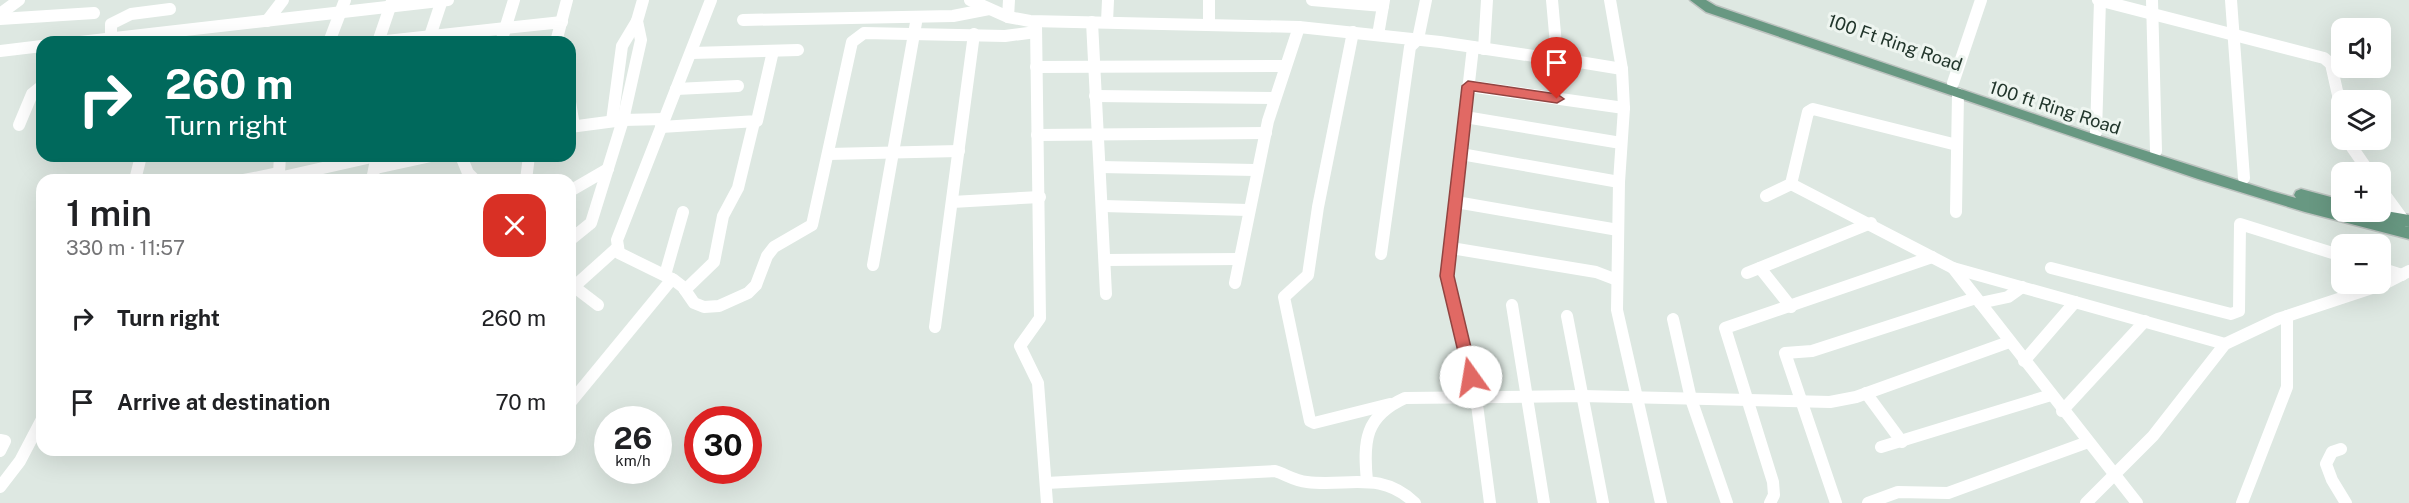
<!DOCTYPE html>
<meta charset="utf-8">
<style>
body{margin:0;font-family:"Public Sans",sans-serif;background:#f6f6f6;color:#202124;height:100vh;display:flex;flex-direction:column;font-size:22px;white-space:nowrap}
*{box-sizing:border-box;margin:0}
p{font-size:20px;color:#757577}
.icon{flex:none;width:33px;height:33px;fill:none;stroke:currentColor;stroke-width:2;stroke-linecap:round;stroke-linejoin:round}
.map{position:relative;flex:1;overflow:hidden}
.details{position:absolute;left:36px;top:174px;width:540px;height:282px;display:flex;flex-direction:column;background:#fff;border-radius:18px;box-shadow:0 6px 24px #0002}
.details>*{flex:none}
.hud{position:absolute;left:36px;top:36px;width:540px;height:126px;border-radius:18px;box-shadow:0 6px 24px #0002;background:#00695c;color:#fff;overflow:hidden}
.controls{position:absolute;left:2331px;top:18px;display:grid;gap:12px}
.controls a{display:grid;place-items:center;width:60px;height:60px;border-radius:12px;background:#fff;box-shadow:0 6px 24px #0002;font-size:30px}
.speed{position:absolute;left:594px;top:406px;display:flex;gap:12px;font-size:30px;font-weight:700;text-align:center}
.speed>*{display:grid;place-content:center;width:78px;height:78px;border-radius:50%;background:#fff;box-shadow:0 6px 24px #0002;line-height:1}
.speed small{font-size:15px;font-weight:400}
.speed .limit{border:9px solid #d22;background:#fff;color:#111}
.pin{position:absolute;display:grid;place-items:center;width:51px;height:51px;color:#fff;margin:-62px -26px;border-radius:50% 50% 50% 0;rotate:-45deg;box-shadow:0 0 6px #0007}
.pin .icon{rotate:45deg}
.me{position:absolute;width:66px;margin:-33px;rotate:347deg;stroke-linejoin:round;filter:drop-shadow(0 0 4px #0008)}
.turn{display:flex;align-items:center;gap:21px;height:126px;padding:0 30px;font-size:27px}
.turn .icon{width:78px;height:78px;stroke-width:2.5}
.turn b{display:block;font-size:42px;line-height:51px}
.round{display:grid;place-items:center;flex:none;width:63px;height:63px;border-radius:18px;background:#f6f6f6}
.summary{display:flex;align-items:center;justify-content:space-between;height:102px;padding:0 30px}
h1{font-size:36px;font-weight:600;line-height:45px}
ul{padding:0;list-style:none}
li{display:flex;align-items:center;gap:18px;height:84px;padding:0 30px}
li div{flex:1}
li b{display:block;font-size:22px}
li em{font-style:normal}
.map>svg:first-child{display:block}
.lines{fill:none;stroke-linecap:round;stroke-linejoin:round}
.major-casing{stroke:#bdc3c0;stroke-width:3}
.minor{stroke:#fff;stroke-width:12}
.major{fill:#689882;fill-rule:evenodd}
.route{fill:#e16964;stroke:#924441;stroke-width:1.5}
.labels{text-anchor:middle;stroke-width:6;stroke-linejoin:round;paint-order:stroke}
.street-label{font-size:18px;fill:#22362c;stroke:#eef5f0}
</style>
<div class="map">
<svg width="2409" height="503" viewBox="0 0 2409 503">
<rect width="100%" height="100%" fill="#dee8e2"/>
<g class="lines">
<g class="major-casing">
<polygon id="major" points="1690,0 1706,0 1716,6 2087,132 2271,191 2296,198 2294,195 2296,191 2301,189 2342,200 2342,212 2357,215 2356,212 2380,210 2409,215 2409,227 2392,223 2409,227 2409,239 2305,212 2198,179 1706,12"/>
</g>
<g class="minor">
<polyline points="643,0 637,21 641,40 623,120 664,119"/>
<polyline points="711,0 617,240 619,253 674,280 683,287 694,303 704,307 719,306 748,293 756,285 767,256 774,247 812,225 852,42 864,33 1005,36 1036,32"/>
<polyline points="970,0 1008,17 1030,21 1299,27 1440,42 1554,59 1557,56 1552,0"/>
<polyline points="1209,0 1209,24"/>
<polyline points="1312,0 1383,6 1384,0"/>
<polyline points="1610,0 1622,69 1624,108 1619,182 1617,310 1661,503"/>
<polyline points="2098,0 2324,58 2331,64 2342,113"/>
<polyline points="2152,0 2156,151"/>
<polyline points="2231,0 2244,178"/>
<polyline points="0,14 19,0"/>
<polyline points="1008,17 1009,0"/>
<polyline points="0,19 94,13"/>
<polyline points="743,20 953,16 989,9"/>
<polyline points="267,21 283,0"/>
<polyline points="1092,22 1106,294"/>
<polyline points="1107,22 1108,0"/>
<polyline points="1036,25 1040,318 1020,346 1038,383 1047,503"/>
<polyline points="1353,32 1318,207 1308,275 1284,297 1310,421 1314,423 1390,404"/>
<polyline points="1378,35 1383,6"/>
<polyline points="430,36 442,0"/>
<polyline points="111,39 111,24 131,14 170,9"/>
<polyline points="80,42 448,0"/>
<polyline points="329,42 345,0"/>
<polyline points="377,42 562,22"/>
<polyline points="378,42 392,1"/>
<polyline points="501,42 514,0"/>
<polyline points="556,42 567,0"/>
<polyline points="1473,47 1447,276 1476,397 1490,503"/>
<polyline points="1484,49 1487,0"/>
<polyline points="0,51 42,46"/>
<polyline points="691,53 798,50"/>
<polyline points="1555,58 1622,69"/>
<polyline points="1036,67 1283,66"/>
<polyline points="1953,83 1981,0"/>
<polyline points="1468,86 1624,108"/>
<polyline points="676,89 738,86"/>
<polyline points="1095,96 1275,98"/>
<polyline points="570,102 574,126"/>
<polyline points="1465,117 1621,143"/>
<polyline points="612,121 622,46 637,21"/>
<polyline points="19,125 32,94 42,86"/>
<polyline points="570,127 623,120 591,223 570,240"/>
<polyline points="661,127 757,121 773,51"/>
<polyline points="2096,132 2100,0"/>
<polyline points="1037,135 1266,133"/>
<polyline points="2347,140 2369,172"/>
<polyline points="828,154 959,151"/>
<polyline points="1461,154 1619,182"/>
<polyline points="280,156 279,173 283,177 376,156"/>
<polyline points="461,156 468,173 475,180"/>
<polyline points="1100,167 1255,170"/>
<polyline points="376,168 431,156"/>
<polyline points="135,180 141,156"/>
<polyline points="244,180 279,173"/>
<polyline points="372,180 376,160"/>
<polyline points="526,180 529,156"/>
<polyline points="1791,184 1953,268 2225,344"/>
<polyline points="2380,188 2404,221"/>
<polyline points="570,191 608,169"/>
<polyline points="1766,196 1791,184 1808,112 1813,109 1957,145"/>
<polyline points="952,202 1040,197"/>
<polyline points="1456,202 1618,230"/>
<polyline points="1103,206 1248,210"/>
<polyline points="1956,212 1958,94"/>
<polyline points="1451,248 1596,272 1617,280"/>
<polyline points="1381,254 1410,47 1418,39 1426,0"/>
<polyline points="1105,260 1239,259"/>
<polyline points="873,265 917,17"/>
<polyline points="1760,268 1791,307"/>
<polyline points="1953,268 2137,503"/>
<polyline points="2051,268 2231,314 2239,311 2240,224 2342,256"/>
<polyline points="2380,268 2402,275"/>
<polyline points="1747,273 1871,223"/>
<polyline points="665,275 683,212"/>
<polyline points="1235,283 1268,121 1299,27"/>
<polyline points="685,290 714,262 723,216 738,188 754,122"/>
<polyline points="1980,303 2008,297 2022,287"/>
<polyline points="598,305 577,289 578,283 617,248"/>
<polyline points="1512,305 1544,503"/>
<polyline points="1567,316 1603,503"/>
<polyline points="1673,319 1691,399 1727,503"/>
<polyline points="935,327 974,34"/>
<polyline points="2024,361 2075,302"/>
<polyline points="1866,393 1902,442"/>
<polyline points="570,403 672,279"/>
<polyline points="2062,411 2145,321"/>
<polyline points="0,440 5,441 0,451"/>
<polyline points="1881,447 2051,395"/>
<polyline points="2341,449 2332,452 2326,464 2332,480 2346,503"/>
<path d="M1367 481C1363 441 1365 416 1405 398L1582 396 1830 402 1856 397 2009 342"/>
<path d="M1046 483 1275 471C1285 474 1295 481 1307 482 1348 487 1380 470 1415 503"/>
<polyline points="0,487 20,461 42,419"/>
<polyline points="1770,503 1774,495 1773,482 1725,328 1932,257"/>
<polyline points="1836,503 1785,353 1812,351 1976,298"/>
<polyline points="1868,503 1898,492 1948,493 2088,442"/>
<polyline points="2086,503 2153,436 2225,344 2278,319 2384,284 2409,271"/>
<polyline points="2242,503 2287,387 2287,316"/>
</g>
<use href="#major" class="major"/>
</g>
<polygon class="route" points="1468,81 1557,94 1564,99 1557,103 1474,91 1454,276 1478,377 1471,383 1464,377 1440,276 1462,86"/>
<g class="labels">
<g class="street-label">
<text transform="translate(1895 43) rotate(19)" y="6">100 Ft Ring Road</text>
<text transform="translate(2055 108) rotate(18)" y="6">100 ft Ring Road</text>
</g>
</g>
</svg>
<div class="controls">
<a><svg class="icon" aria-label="sound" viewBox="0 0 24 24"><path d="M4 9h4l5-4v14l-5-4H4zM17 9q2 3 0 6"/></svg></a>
<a><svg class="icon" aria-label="layers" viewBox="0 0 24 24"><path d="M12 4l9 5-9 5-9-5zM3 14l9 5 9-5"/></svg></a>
<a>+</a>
<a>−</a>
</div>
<div class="speed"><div>26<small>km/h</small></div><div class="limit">30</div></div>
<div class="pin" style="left:1557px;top:99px;background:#d93025"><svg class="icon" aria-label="arrive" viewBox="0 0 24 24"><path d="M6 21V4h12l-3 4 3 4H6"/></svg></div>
<svg class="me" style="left:1471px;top:377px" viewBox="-20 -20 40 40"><circle r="19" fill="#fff"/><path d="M0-13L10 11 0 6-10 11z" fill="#e16964"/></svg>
<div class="hud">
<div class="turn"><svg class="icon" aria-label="right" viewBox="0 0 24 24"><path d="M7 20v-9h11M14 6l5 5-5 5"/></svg><div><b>260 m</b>Turn right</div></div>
</div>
<section class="details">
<div class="summary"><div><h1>1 min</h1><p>330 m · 11:57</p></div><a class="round" style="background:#d93025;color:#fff"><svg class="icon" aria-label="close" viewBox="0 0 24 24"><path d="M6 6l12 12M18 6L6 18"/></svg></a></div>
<ul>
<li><svg class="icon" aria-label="right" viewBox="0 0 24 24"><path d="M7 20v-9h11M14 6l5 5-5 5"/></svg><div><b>Turn right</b></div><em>260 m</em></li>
<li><svg class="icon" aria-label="arrive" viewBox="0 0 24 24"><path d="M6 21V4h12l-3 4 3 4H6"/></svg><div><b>Arrive at destination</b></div><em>70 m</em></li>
</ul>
</section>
</div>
